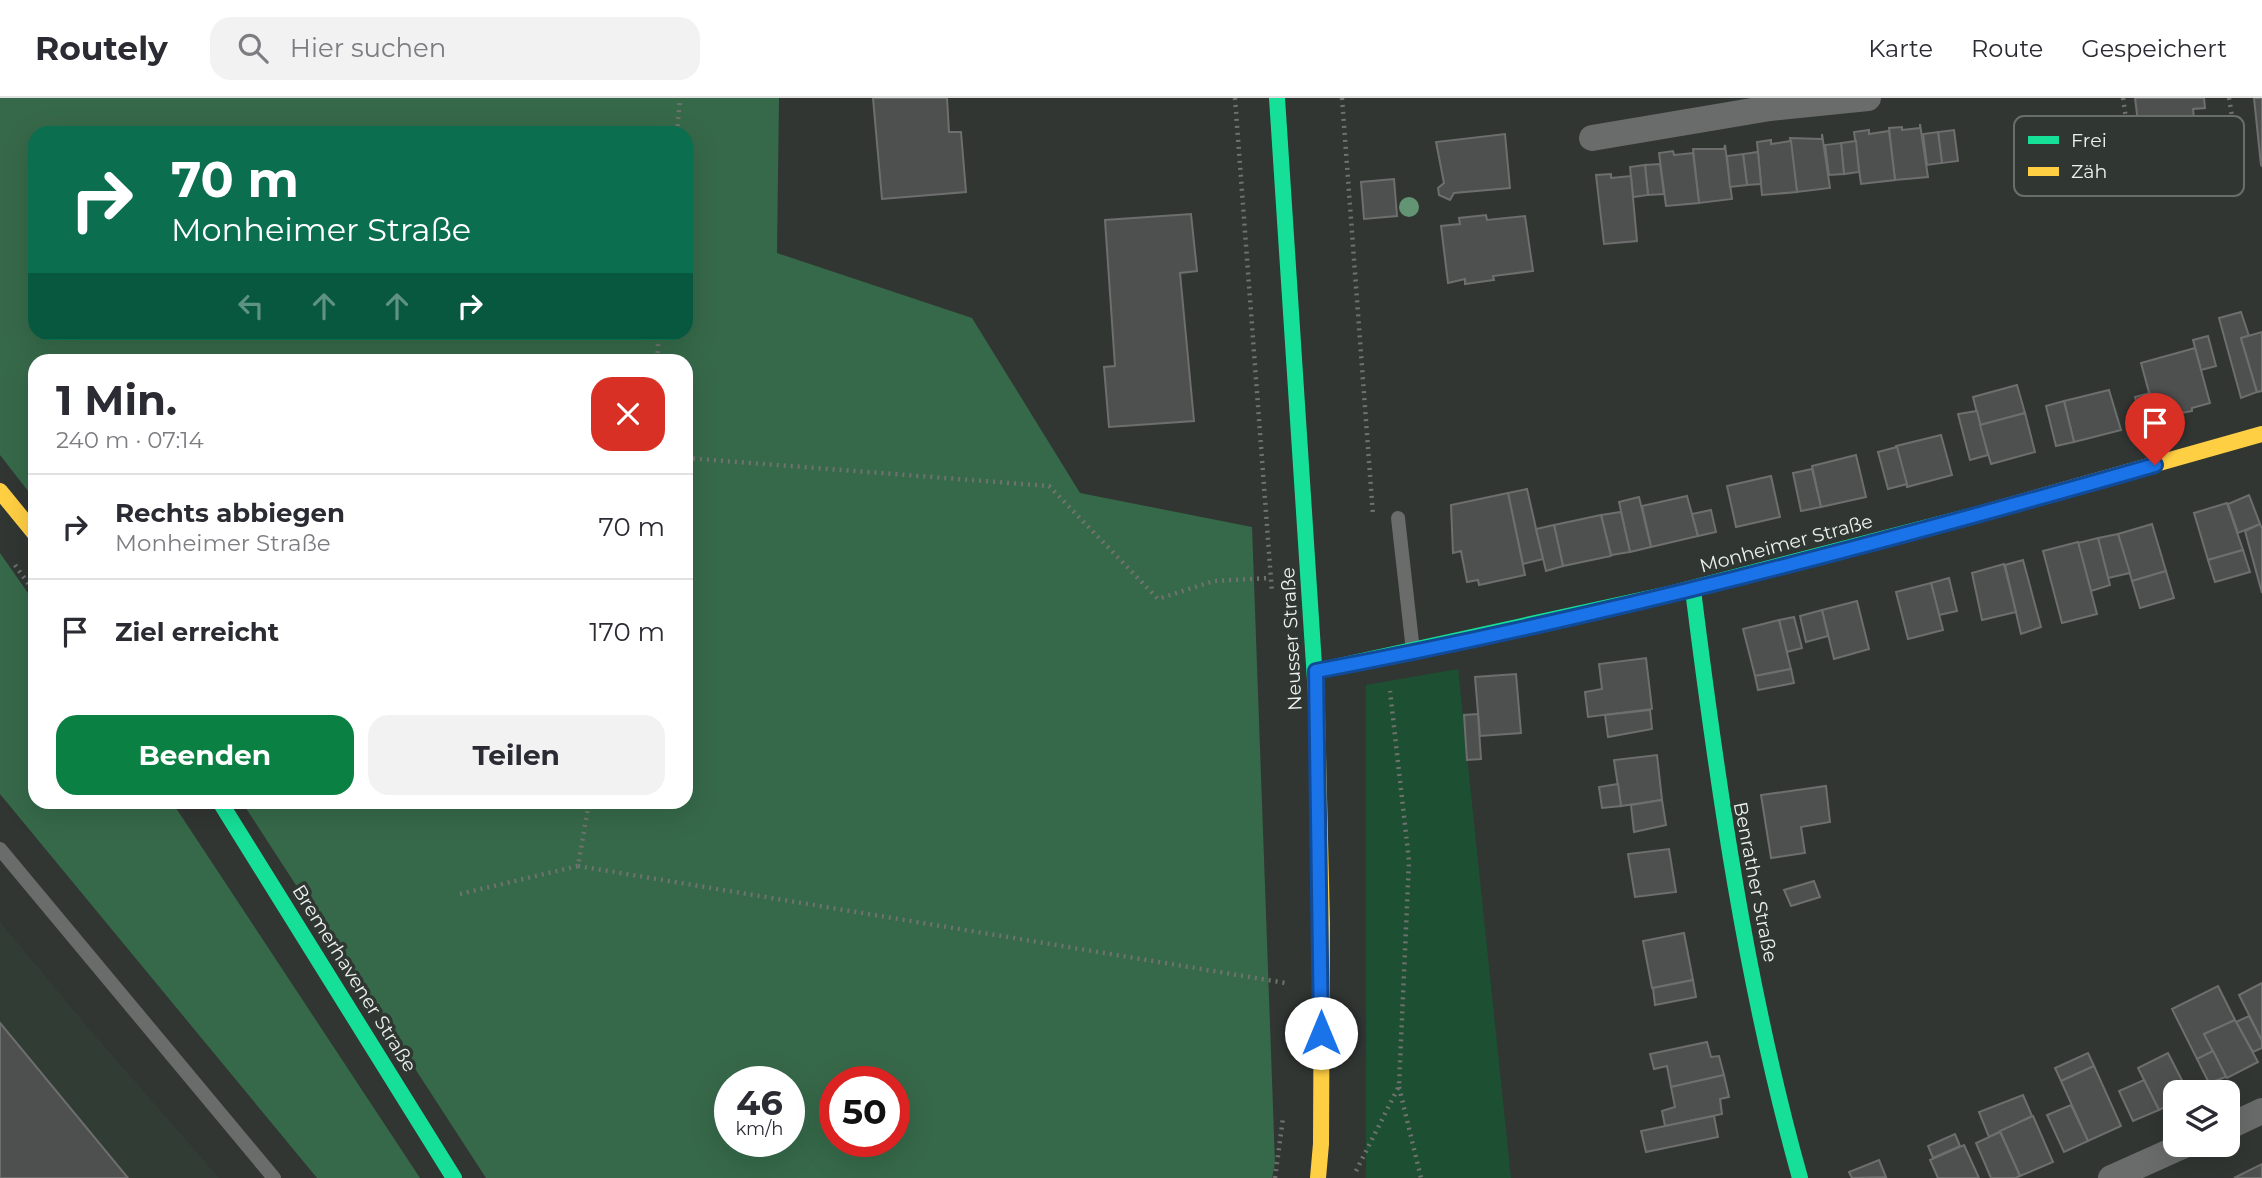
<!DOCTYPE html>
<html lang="de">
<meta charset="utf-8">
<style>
body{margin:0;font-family:Montserrat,sans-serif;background:#f2f2f3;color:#2b2b33;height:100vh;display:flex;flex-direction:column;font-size:26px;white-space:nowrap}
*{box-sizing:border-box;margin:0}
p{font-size:23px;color:#7c7c81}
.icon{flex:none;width:38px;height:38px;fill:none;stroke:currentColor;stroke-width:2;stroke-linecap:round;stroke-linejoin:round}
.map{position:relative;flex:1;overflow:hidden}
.details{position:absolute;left:28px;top:256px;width:665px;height:455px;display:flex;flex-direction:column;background:#fff;border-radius:21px;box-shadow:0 7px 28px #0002}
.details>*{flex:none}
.banner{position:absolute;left:28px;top:28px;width:665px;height:214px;border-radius:21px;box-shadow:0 7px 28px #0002;background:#0b6e4f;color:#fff;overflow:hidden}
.controls{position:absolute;left:2163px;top:982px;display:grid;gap:14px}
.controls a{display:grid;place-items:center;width:77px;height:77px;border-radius:14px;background:#fff;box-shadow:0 7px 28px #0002;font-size:35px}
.speed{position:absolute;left:714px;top:968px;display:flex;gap:14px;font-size:35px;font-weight:700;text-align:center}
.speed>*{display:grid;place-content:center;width:91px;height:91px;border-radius:50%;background:#fff;box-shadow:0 7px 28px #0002;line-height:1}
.speed small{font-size:18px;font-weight:400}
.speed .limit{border:10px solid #d22;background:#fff;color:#111}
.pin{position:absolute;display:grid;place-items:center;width:60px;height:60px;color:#fff;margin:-72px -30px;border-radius:50% 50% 50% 0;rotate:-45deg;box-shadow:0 0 7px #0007}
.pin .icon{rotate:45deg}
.me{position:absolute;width:77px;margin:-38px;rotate:0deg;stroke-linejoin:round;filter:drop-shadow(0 0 5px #0008)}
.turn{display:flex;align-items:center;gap:24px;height:147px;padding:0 28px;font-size:32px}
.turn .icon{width:91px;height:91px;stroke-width:2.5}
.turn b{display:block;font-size:49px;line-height:60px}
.lanes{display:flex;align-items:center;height:66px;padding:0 28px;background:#0003;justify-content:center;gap:35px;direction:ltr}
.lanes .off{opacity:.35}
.round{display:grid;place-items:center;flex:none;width:74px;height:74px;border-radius:21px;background:#f2f2f3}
.head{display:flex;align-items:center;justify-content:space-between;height:119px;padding:0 28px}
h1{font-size:42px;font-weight:700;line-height:52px}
.primary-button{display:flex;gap:14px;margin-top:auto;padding:14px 28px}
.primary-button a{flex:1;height:80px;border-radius:21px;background:#0b8043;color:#fff;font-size:28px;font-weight:700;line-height:80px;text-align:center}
.primary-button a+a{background:#f2f2f3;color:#2b2b33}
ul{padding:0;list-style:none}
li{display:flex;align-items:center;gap:21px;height:105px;padding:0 28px;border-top:2px solid #e1e1e2}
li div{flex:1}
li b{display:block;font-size:26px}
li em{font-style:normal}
header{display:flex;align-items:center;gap:42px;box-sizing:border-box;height:98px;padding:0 35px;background:#fff;border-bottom:2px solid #e1e1e2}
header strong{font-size:33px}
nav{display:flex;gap:38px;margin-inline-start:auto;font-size:24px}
.search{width:490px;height:63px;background:#f2f2f3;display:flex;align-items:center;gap:18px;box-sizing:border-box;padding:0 24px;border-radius:21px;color:#7c7c81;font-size:26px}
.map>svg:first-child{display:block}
.built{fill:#313d34}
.green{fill:#1d4f32}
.forest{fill:#366949;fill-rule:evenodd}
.building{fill:#4e504f;stroke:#6d6e6e;stroke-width:2}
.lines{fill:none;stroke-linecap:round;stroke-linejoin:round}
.path{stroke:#6f726f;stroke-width:4.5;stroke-dasharray:2 5;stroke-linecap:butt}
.lane{stroke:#696c6a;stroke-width:14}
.street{stroke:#696c6a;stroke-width:26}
.fast{stroke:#16e098;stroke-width:16}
.slow{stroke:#ffcf43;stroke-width:16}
.tree{fill:#639474}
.route-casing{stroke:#114b97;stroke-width:18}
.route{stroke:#1a73e8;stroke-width:12}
.labels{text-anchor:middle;stroke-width:7;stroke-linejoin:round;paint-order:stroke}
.street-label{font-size:19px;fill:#ecf1ee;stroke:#303732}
.key{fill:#303732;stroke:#686f6a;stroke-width:2}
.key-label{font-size:19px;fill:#ecf1ee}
</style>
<header>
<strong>Routely</strong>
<div class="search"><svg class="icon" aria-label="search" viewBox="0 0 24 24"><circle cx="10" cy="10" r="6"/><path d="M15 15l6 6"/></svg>Hier suchen</div>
<nav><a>Karte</a><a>Route</a><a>Gespeichert</a></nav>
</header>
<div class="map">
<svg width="2262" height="1080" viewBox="0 0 2262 1080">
<rect width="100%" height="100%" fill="#313633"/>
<polygon class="built" points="0,824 89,931 219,1080 0,1080"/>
<polygon class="green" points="1458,571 1511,1080 1366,1080 1366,587"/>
<g class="forest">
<path d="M0 0H779L777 155 972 220 1080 395 1252 429 1275 1065 1272 1080H486L242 704H686V262H35V402L0 357ZM35 35H686V234H35ZM730 984H789V1043H730ZM835 984H894V1043H835Z"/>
<polygon points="0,455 35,505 35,704 172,704 420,1080 317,1080 0,696"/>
</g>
<g class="building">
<polygon points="873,0 947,0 949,34 961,34 966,94 882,101"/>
<polygon points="2135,0 2204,0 2205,10 2193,11 2200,75 2145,81"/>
<polygon points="2254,0 2262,0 2262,68 2261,67"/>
<polygon points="1920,26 1928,79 1895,82 1889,30 1902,29 1902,32 1920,30"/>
<polygon points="1869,32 1869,36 1889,33 1895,82 1861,86 1854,34"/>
<polygon points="1954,32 1958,63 1942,65 1938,34"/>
<polygon points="1938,34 1942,65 1927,67 1923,36"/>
<polygon points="1505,36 1510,90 1454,95 1450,102 1439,97 1438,90 1444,85 1436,44"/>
<polygon points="1822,36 1830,90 1797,94 1790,40 1822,41"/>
<polygon points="1771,42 1771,46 1791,43 1797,94 1762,97 1757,44"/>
<polygon points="1856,43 1859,74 1844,76 1841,45"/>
<polygon points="1841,45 1844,76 1829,77 1825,47"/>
<polygon points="1725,47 1732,101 1699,105 1693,51 1724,51"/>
<polygon points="1673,53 1674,57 1693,55 1699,105 1666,108 1659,55"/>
<polygon points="1758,54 1761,86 1747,87 1743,56"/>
<polygon points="1743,56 1747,87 1730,89 1727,58"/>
<polygon points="1660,66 1664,96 1648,97 1645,67"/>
<polygon points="1645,67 1648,97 1633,99 1630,69"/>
<polygon points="1611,76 1611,80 1631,78 1637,143 1604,146 1596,77"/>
<polygon points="1394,81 1397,118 1364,121 1361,84"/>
<polygon points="1191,116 1197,173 1180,175 1194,323 1109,329 1104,269 1115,268 1105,122"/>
<polygon points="1486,117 1487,122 1525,118 1533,173 1493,178 1494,182 1465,186 1465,181 1448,185 1441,128 1460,126 1459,120"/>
<polygon points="2241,214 2249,238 2241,240 2257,294 2241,300 2219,220"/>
<polygon points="2262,234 2262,293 2257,294 2241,240"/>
<polygon points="2208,238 2216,268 2201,272 2193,242"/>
<polygon points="2195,250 2210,305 2192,310 2192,313 2156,320 2141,265"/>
<polygon points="2017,287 2025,315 1980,327 1973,299"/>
<polygon points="2109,292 2121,332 2074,344 2064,303"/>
<polygon points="2150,295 2157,322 2142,326 2135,299"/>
<polygon points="2064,303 2074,344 2056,348 2046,308"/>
<polygon points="1977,313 1988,357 1970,362 1958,316"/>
<polygon points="2025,315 2035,354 1991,366 1980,327"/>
<polygon points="1941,337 1952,377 1907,389 1896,348"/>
<polygon points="1897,349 1907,386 1888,391 1878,354"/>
<polygon points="1856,357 1866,399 1821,409 1812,368"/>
<polygon points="1812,371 1821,409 1801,413 1793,375"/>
<polygon points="1771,378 1780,419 1736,429 1727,388"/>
<polygon points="1527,391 1543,461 1523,466 1508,395"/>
<polygon points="1508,395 1525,477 1479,487 1478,482 1467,484 1461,453 1453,455 1451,407"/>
<polygon points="2249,397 2260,426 2238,435 2228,406"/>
<polygon points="1687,398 1698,438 1651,449 1642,408"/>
<polygon points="1639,399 1651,449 1630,454 1619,404"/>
<polygon points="2227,405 2243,452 2208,462 2194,415"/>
<polygon points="1711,412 1716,434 1698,438 1692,416"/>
<polygon points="1621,414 1630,454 1611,457 1601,417"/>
<polygon points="1601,417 1611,458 1563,468 1554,427"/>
<polygon points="2152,426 2166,473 2132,483 2118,436"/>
<polygon points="2260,426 2262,431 2262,495 2245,433"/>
<polygon points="1554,427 1563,468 1546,473 1536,431"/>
<polygon points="2118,436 2130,475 2108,480 2098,440"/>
<polygon points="2098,440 2110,487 2091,493 2078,445"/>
<polygon points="2078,444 2097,516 2062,525 2043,453"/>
<polygon points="2243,452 2250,474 2215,484 2208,462"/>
<polygon points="2023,462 2041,529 2021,536 2005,467"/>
<polygon points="2004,466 2016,514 1982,522 1972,475"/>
<polygon points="2166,473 2174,500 2140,510 2132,483"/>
<polygon points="1949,480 1957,513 1939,517 1931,485"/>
<polygon points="1931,485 1943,532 1908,541 1896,494"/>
<polygon points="1857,503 1869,551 1834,561 1822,512"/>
<polygon points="1822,512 1828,538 1806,544 1800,518"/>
<polygon points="1794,519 1802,550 1787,554 1779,522"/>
<polygon points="1779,522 1791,571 1755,578 1743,531"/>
<polygon points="1646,560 1652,611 1588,619 1585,594 1602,591 1599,566"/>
<polygon points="1791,571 1794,585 1758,592 1755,578"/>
<polygon points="1516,576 1521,635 1480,638 1475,579"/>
<polygon points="1650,612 1652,631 1608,639 1605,617"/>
<polygon points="1478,616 1481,661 1467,662 1464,617"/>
<polygon points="1657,657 1662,702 1621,708 1614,662"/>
<polygon points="1618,686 1621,708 1602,710 1599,689"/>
<polygon points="1826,688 1830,724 1801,729 1805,755 1771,760 1761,697"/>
<polygon points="1662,702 1666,727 1634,734 1631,707"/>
<polygon points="1669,751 1676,794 1635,799 1628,756"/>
<polygon points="1814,783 1820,799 1791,808 1784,792"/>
<polygon points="1684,835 1693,882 1652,890 1643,843"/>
<polygon points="1693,882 1696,899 1655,907 1653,890"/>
<polygon points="2262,885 2262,943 2239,897"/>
<polygon points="2218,888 2235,922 2204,936 2213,953 2197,961 2172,911"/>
<polygon points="2249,918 2262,943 2262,950 2253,954 2236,924"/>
<polygon points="2235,922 2258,964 2227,980 2204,936"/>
<polygon points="0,925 128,1080 0,1080"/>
<polygon points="1707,944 1711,959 1719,958 1724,977 1671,989 1667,968 1654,971 1650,956"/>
<polygon points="2213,953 2226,979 2209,985 2197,961"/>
<polygon points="2088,955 2094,968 2061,983 2055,970"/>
<polygon points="2168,955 2188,994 2175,994 2175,1004 2159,1012 2138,970"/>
<polygon points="2094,968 2121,1028 2088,1043 2061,983"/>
<polygon points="1724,977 1729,999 1720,1001 1722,1016 1665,1028 1662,1013 1675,1009 1671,989"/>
<polygon points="2144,982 2159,1012 2133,1023 2119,993"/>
<polygon points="2023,997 2032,1018 1989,1039 1979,1014"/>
<polygon points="2071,1007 2088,1043 2064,1054 2047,1017"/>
<polygon points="1714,1018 1718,1039 1646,1054 1641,1033"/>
<polygon points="2033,1018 2053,1064 2020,1078 2000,1033"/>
<polygon points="2000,1034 2020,1078 2015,1080 1991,1080 1976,1045"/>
<polygon points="1955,1036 1960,1048 1933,1060 1928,1048"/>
<polygon points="1964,1047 1979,1080 1938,1080 1930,1062"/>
<polygon points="1879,1062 1886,1079 1852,1080 1849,1074"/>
<polygon points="2262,1066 2262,1080 2234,1080"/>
</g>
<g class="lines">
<g class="path">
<polyline points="1235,0 1272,495"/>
<polyline points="1342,0 1373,417"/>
<polyline points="2123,0 2129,41"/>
<polyline points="2229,0 2234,30"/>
<polyline points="677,35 680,0"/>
<polyline points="657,262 659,234"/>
<polyline points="686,360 1049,388 1158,501 1214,483 1270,480"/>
<polyline points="15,467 35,495"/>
<polyline points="578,768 1286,885"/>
<polyline points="460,796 578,768 589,704"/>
<polyline points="1399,989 1421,1080"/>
<polyline points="1356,1073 1399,988 1409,763 1390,593"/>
<polyline points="1275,1080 1283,1020"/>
</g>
<g class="lane">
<polyline points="1398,420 1413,553"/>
<polyline points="0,751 274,1080"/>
</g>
<g class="street">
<polyline points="1592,40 1770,10 1868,0"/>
<polyline points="2228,1029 2262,1013"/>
<polyline points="2111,1080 2187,1046"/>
</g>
<g class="fast">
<polyline points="1277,0 1317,613"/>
<path d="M1693 492C1718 691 1746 887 1800 1080"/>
<polyline points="1316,573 1673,495 1982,415"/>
<polyline points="220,704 454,1080"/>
</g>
<g class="slow">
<polyline points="0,393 35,436"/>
<polyline points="1982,415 2262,336"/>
<polyline points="1317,613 1322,825 1321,1046 1318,1080"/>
</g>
</g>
<circle class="tree" cx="1409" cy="109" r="10"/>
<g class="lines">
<g class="route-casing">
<path id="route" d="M1321 935 1316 573C1599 520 1878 446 2155 367"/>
</g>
<use href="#route" class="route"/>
</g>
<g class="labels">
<g class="street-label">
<text transform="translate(1786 445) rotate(-15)" y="7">Monheimer Straße</text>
<text transform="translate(1291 541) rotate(-93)" y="7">Neusser Straße</text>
<text transform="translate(1756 784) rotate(79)" y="7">Benrather Straße</text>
<text transform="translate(355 880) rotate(58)" y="7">Bremerhavener Straße</text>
</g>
</g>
<rect x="2014" y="18" width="230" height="80" rx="10" class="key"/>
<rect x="2028" y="38" width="31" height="8" fill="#16e098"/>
<rect x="2028" y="69" width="31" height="9" fill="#ffcf43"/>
<g class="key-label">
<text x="2071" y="49">Frei</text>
<text x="2071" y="80">Zäh</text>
</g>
</svg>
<div class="controls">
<a><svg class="icon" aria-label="layers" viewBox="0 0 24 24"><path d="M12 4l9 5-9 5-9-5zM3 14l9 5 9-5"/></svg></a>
</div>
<div class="speed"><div>46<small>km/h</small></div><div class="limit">50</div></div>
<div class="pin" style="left:2155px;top:367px;background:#d93025"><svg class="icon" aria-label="arrive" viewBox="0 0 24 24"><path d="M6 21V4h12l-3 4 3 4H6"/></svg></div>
<svg class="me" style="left:1321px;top:935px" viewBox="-20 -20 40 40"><circle r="19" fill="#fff"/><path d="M0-13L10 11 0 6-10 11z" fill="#1a73e8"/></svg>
<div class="banner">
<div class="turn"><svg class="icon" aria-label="right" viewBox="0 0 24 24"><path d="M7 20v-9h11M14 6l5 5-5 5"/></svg><div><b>70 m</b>Monheimer Straße</div></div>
<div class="lanes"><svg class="icon off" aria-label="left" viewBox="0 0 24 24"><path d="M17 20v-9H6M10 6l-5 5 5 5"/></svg><svg class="icon off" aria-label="ahead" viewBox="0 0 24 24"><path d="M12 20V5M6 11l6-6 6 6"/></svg><svg class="icon off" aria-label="ahead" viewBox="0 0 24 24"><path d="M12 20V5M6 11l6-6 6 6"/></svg><svg class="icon" aria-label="right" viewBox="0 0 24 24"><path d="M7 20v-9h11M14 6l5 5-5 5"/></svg></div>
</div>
<section class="details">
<div class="head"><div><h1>1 Min.</h1><p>240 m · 07:14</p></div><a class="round" style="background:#d93025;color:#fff"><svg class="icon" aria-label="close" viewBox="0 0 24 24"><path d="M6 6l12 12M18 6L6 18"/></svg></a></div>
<ul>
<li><svg class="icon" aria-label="right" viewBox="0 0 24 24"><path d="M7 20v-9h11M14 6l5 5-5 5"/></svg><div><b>Rechts abbiegen</b><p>Monheimer Straße</p></div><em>70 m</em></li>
<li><svg class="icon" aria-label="arrive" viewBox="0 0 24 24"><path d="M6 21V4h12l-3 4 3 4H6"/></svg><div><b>Ziel erreicht</b></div><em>170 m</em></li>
</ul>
<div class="primary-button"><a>Beenden</a><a>Teilen</a></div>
</section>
</div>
